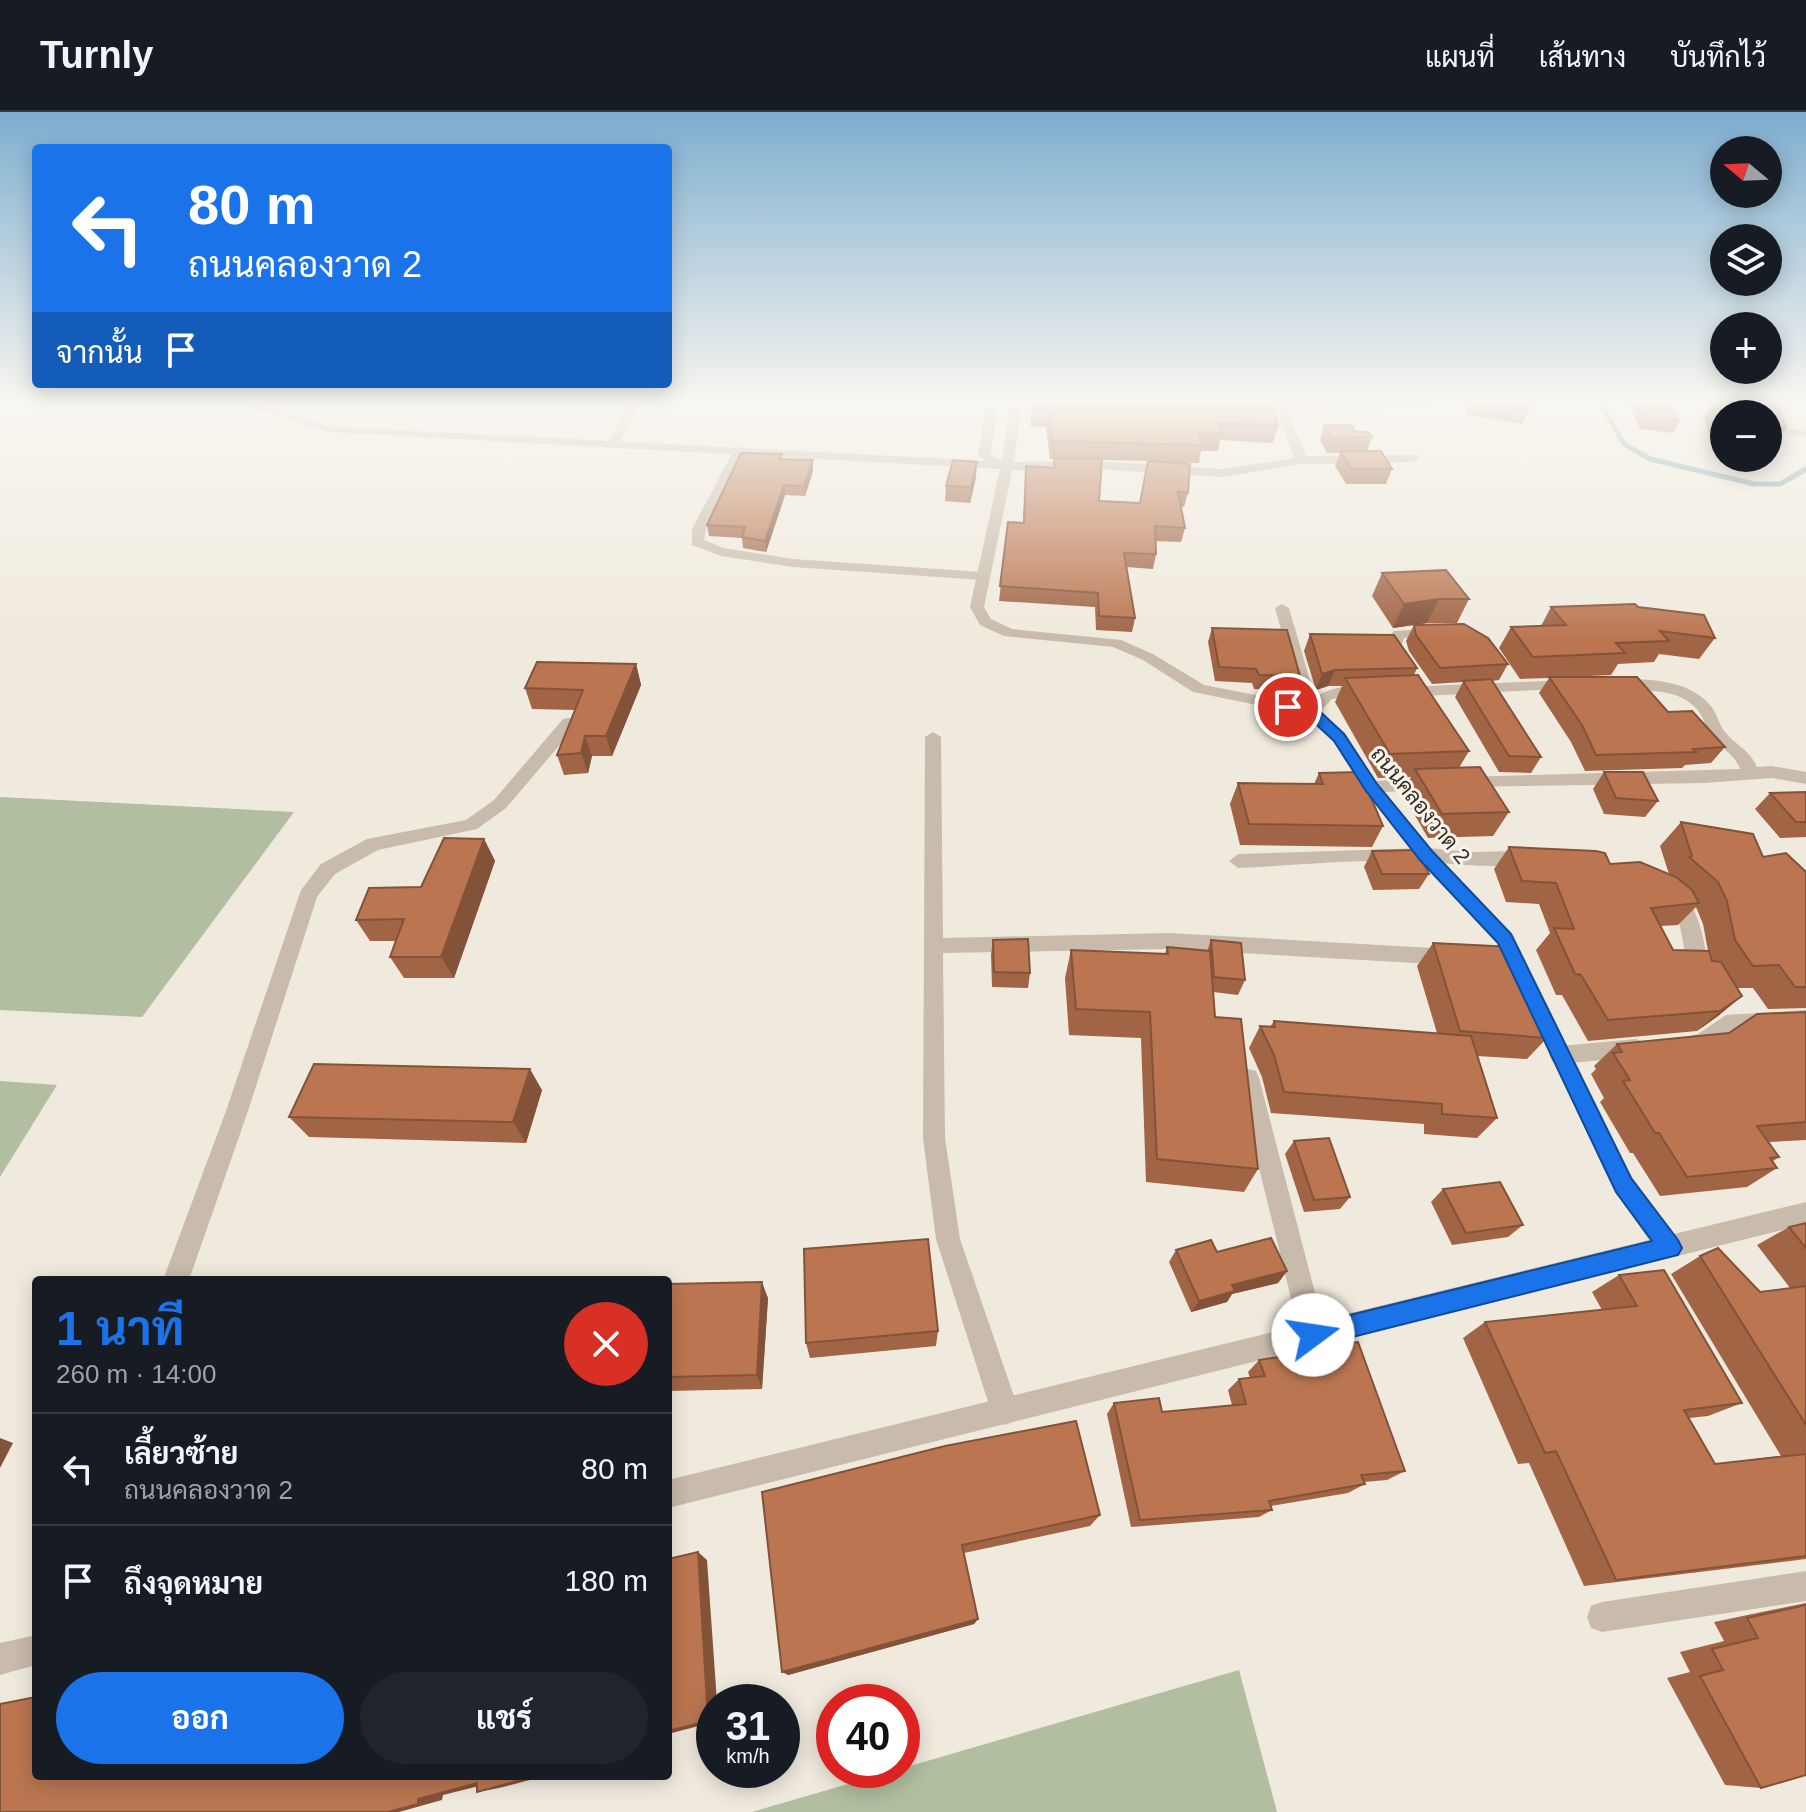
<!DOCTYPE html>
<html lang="th">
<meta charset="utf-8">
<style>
body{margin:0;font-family:Helvetica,Sarabun,sans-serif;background:#20242c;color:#f1f3f6;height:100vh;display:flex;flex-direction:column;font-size:30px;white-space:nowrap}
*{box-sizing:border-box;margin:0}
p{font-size:26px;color:#9ea1a6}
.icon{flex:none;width:44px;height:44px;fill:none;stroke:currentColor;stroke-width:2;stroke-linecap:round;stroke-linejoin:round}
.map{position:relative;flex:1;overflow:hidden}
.sheet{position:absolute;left:32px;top:1164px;width:640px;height:504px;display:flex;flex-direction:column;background:#171b24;border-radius:8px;box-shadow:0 4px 20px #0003}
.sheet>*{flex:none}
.guide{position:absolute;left:32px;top:32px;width:640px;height:244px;border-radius:8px;box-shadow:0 4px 20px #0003;background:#1a73e8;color:#fff;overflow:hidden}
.needle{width:52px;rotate:289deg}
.tools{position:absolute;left:1710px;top:24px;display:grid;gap:16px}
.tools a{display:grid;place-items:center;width:72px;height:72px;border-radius:50%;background:#171b24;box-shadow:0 4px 20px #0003;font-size:40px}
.speed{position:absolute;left:696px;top:1572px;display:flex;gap:16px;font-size:40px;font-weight:700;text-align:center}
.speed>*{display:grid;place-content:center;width:104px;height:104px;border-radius:50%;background:#171b24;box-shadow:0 4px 20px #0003;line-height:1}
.speed small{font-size:20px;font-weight:400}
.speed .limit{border:12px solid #d22;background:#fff;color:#111}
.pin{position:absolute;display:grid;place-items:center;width:68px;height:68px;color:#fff;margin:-34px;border:4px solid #fff;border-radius:50%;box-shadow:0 2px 8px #0007}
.me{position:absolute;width:88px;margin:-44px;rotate:76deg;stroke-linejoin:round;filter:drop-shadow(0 0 6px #0008)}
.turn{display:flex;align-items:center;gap:28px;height:168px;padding:0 24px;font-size:36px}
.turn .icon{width:104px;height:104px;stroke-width:2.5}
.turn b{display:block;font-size:56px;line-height:68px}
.then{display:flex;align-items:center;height:76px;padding:0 24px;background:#0003;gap:16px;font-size:30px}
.round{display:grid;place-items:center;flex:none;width:84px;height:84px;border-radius:42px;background:#20242c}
.overview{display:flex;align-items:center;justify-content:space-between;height:136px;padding:0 24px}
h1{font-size:48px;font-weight:700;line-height:60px;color:#1a73e8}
.action{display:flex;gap:16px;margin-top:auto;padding:16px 24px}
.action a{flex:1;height:92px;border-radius:48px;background:#1a73e8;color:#fff;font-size:32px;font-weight:700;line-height:92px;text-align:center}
.action a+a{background:#20242c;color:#f1f3f6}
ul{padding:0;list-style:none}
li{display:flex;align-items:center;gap:24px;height:112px;padding:0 24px;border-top:2px solid #363941}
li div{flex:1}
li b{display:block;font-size:30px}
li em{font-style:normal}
header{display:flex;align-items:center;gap:48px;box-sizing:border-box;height:112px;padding:0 40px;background:#171b24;border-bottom:2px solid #363941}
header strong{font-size:38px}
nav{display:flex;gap:44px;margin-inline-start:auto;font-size:28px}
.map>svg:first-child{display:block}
.green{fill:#b1be9f}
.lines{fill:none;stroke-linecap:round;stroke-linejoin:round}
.stream{stroke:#80a5ab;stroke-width:5}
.minor{fill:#c8bbab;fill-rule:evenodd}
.tertiary{fill:#c8bbab;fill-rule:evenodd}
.wall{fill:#a16546;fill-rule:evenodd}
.shaded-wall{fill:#835339}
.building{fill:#bb7651;stroke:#835339;stroke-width:2}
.route{fill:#1a73e8;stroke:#114b97;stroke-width:2}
.labels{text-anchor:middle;stroke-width:6;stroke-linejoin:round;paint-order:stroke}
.far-street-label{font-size:22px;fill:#362f2a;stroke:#f8f3ea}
</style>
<header>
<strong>Turnly</strong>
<nav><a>แผนที่</a><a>เส้นทาง</a><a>บันทึกไว้</a></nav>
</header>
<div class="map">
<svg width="1806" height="1700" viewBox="0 0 1806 1700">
<rect width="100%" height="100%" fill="#f0eade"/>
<g class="green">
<polygon points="0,685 294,700 142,905 0,898"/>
<polygon points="0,969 57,973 0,1065"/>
<polygon points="1239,1558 1277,1700 752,1700"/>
</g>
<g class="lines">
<polyline class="stream" points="1599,289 1624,332 1650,347 1754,372 1780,372 1806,357"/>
<g class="minor">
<polygon points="623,289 635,289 636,301 617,333 609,333 607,331 624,301"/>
<polygon points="1454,289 1434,296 1287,299 1306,344 1417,343 1419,346 1413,350 1302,352 1223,365 1096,357 1007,358 1001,354 1007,350 1096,349 1223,357 1295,346 1276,300 1248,300 1244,299 1244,295"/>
<polygon points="1780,316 1806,319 1806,325 1776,321 1776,317"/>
<polygon points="740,334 746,338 706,417 704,428 724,436 793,447 982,460 989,464 982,468 793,455 721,444 692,433 692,417 734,338"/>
<path d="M1282 492 1289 496 1315 586C1327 575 1360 570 1373 580L1371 583 1332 587 1317 603H1305L1275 496Z"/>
<polygon points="1437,516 1442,517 1442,523 1404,526 1401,535 1410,547 1407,550 1397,550 1387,535 1393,519"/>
<path d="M1616 567C1647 567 1687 567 1709 592 1717 600 1718 610 1724 619 1735 633 1750 638 1757 655L1772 654 1806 660V672L1772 666 1704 671 1457 675 1454 671 1463 665 1740 657C1735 642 1720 636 1711 624 1705 615 1704 604 1696 596 1672 572 1640 582 1610 575L1608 572Z"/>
<polygon points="1568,568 1574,570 1574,576 1405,585 1397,580 1405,575"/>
<polygon points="569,606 575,607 575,615 506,696 477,717 378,738 335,762 317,785 248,999 189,1168 163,1168 226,999 301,778 321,752 367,727 466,708 494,688 563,607"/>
<polygon points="933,620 941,625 943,826 1169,821 1450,837 1457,839 1460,845 1457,851 1450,853 1169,837 943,841 945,1026 960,1127 1019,1299 1015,1309 1005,1313 995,1309 991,1299 936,1127 923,1026 925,625"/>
<polygon points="1431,667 1437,669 1440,673 1437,677 1371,681 1362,675 1371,669"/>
<path d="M1426 736 1471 740 1525 739 1534 746C1525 759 1461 753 1444 751 1376 745 1306 753 1238 756L1229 749 1238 742Z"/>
<path d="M1670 776C1701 786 1705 835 1709 862L1706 868H1692L1689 862 1679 809 1661 783Z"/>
<polygon points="1806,898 1806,916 1731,920 1711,937 1691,941 1683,938 1680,932 1683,926 1698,922 1726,903"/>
<polygon points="1636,927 1644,930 1647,936 1644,942 1636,945 1560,952 1552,949 1549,943 1552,937 1560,934"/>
<polygon points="1248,957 1256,959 1259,966 1326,1223 1322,1232 1313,1236 1304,1232 1300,1223 1237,966 1240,959"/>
<polygon points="1806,1459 1806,1489 1602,1520 1591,1516 1587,1505 1591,1494 1602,1490"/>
</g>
<g class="tertiary">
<polygon points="231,289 248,289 327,314 987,349 978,343 987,289 999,289 990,342 1002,348 1011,289 1023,289 1013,354 984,495 991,507 1012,517 1121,528 1153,542 1204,573 1317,595 1345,621 1377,671 1432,738 1512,821 1632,1065 1674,1122 1806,1090 1806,1112 668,1396 668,1368 1649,1128 1616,1081 1497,831 1420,748 1365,679 1333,629 1306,603 1193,580 1143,548 1113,535 1004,524 980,513 970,495 1000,357 326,320"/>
<polygon points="36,1523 36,1553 0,1563 0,1531"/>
</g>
</g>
<g class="wall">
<polygon points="1467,289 1528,289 1529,298 1522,312 1466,303"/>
<polygon points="1628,289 1666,289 1680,309 1673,321 1640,317"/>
<polygon points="1714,289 1764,289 1786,316 1770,339 1768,339 1768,302 1724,302 1724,332 1711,330 1704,305"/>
<path d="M1032 296 1278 314 1273 331 1220 328 1218 339H1201L1199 351 1150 350 1188 381 1184 395 1181 394 1185 416 1181 430 1155 429 1156 442 1153 457 1126 455 1135 506 1132 520 1096 518 1095 495 999 489 1008 410 1023 411 1026 354 1053 356 1054 347H1059H1050L1046 315 1030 314ZM1102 348 1148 349 1140 391 1099 389Z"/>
<polygon points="1324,313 1356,320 1372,325 1367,339 1392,357 1386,372 1346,372 1335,354 1340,341 1327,341 1320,328"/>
<polygon points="782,347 813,348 813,359 805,384 785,383 766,440 743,436 742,426 709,424 707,413"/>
<polygon points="976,365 970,391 945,389 946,374"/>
<polygon points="1382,461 1469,487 1457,511 1427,511 1414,513 1508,552 1499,568 1492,569 1541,645 1531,661 1499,660 1455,585 1463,570 1432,572 1409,539 1406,529 1414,513 1393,516 1372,484"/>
<polygon points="1551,495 1638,495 1715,526 1699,547 1659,542 1654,550 1618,552 1611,563 1568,565 1668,600 1725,635 1711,651 1685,653 1682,656 1585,659 1571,630 1539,581 1549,566 1520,567 1499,536 1511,515 1541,514"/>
<polygon points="1212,516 1300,564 1295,578 1254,577 1252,571 1215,569 1208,530"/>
<polygon points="1310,522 1417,556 1414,563 1469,639 1459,656 1509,700 1493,724 1428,726 1402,681 1411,665 1378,666 1335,590 1342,574 1328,574 1316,578 1304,539"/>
<polygon points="636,552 641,573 612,644 592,644 588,661 564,663 557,643 575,598 532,597 525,576"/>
<polygon points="1604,660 1658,689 1645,705 1604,702 1593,677"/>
<polygon points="1319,661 1383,714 1372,735 1240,733 1230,692 1238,671 1314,672"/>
<polygon points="1806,680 1806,725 1780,726 1755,697 1770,681"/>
<path d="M1681 710 1763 745 1806 760V896L1768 897 1753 876H1737L1742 884 1718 904 1697 919 1588 929 1562 883H1556L1536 838 1550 821 1539 792 1506 790 1494 757 1509 735 1669 762 1660 734ZM1696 795 1703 812 1708 839 1673 838 1661 814 1678 813Z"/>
<polygon points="484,727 495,749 454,866 404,866 390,845 396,829 370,829 356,808 421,775"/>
<polygon points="1372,739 1429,762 1419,777 1373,778 1364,755"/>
<polygon points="993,828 1030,861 1028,876 992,875 991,843"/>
<polygon points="1211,828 1245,868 1238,883 1213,880 1215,905 1258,1057 1244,1080 1146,1070 1141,926 1069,923 1065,866 1071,838 1165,842 1167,835 1207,839"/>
<polygon points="1433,831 1547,926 1527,947 1477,944 1497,1006 1477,1026 1424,1022 1424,1012 1271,1001 1262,965 1249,936 1260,914 1270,915 1274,909 1437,921 1417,854"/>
<polygon points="1806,900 1806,1028 1769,1030 1779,1045 1773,1049 1777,1056 1747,1075 1660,1084 1633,1041 1630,1041 1600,990 1604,986 1591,962 1596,957 1594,954 1617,932 1729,921"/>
<polygon points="542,978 526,1031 309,1025 289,1005"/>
<polygon points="1294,1029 1350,1085 1340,1097 1304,1100 1285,1042"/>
<polygon points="1443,1077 1523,1113 1508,1125 1452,1133 1431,1090"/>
<polygon points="1806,1111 1806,1447 1584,1474 1529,1351 1518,1352 1463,1226 1485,1210 1602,1198 1592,1180 1619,1163 1742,1291 1708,1304 1689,1306 1715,1352 1781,1344 1671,1162 1700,1144 1760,1180 1790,1176 1757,1133 1789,1115"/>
<polygon points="1176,1138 1217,1140 1287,1159 1278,1171 1232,1182 1227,1190 1191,1200 1169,1150"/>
<polygon points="668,1172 768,1186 762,1277 668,1279"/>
<polygon points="938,1219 936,1234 810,1246 806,1231"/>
<polygon points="1323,1234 1405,1359 1387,1368 1364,1370 1365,1372 1348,1381 1271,1394 1272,1398 1259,1405 1131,1415 1107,1302 1114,1291 1162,1300 1232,1293 1228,1278 1239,1267 1250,1266 1248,1260 1259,1248 1318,1239"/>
<polygon points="762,1380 1100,1403 1090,1414 964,1441 978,1507 974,1512 788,1563"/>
<polygon points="1806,1491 1806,1663 1761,1676 1725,1673 1667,1566 1690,1560 1680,1540 1724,1529 1714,1510"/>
</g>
<g class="shaded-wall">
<polygon points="813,348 813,359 805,384 804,374"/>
<polygon points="977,350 976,365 970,391 971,375"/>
<polygon points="784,373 785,383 766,440 765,429"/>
<polygon points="1439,487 1427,511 1393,516 1404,492"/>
<polygon points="636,552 641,573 612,644 606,624"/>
<polygon points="1335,558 1328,574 1316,578 1322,562"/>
<polygon points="585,624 592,644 588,661 581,641"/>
<polygon points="484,727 495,749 454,866 441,845"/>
<polygon points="1742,884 1718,904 1697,919 1720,899"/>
<polygon points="530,957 542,978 526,1031 513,1010"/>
<polygon points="1287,1159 1278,1171 1232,1182 1227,1190 1191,1200 1199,1189 1232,1173"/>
<polygon points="762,1170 768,1186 762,1277 757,1263"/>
<polygon points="0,1326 13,1331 0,1356"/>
<polygon points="698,1440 707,1448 717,1590 714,1590 714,1610 668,1622"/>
<polygon points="978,1507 974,1512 788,1563 782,1560"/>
<polygon points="536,1664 545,1664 499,1676 477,1680"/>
<polygon points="499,1669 443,1683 442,1688 399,1700 388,1700 418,1687 477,1671"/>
</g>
<g class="building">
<polygon points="1033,289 1217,289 1273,292 1278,314 1218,311 1222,322 1199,322 1203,333 1052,329 1048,298 1032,296"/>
<polygon points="1472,289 1528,289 1529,298 1472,290"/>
<polygon points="1639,289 1666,289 1680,309 1646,305"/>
<polygon points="1719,289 1764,289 1776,291 1786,316 1768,314 1768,302 1724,302 1724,304"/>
<polygon points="1324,313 1351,313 1356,320 1368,320 1372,325 1332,326"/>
<polygon points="1340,339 1381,339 1392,357 1351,357"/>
<polygon points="741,341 782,342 780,347 813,348 804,374 784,373 765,429 742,425 745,415 707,413"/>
<polygon points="1054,347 1102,347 1099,389 1140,391 1148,349 1190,352 1188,381 1178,380 1185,416 1155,414 1156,442 1124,441 1135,506 1099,504 1098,481 1000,474 1008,410 1024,411 1026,354 1055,356"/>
<polygon points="953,348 977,350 971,375 946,374"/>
<polygon points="1446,458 1469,487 1439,487 1404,492 1382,461"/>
<polygon points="1635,492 1638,495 1704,503 1715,526 1660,519 1669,529 1616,531 1625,541 1533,545 1511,515 1566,513 1551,495"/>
<polygon points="1464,512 1488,526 1508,552 1440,556 1416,523 1414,513"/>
<polygon points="1212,516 1287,518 1300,564 1259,563 1256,557 1219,555"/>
<polygon points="1310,522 1394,523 1417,556 1335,558 1322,562"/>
<polygon points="537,550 636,552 606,624 585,624 581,641 557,643 583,578 525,576"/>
<polygon points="1418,563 1469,639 1390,642 1345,566"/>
<polygon points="1549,565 1637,565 1668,600 1692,599 1725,635 1693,637 1696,640 1596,643 1582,613"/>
<polygon points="1491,567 1541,645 1509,644 1463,569"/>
<polygon points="1480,655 1509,700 1442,702 1415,657"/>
<polygon points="1360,660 1383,714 1249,712 1238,671 1323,672 1319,661"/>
<polygon points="1604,660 1643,660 1658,689 1616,686"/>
<polygon points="1806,680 1806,710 1796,710 1770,681"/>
<polygon points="1681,710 1753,722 1763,745 1786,741 1806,760 1806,875 1795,875 1779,853 1753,854 1735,828 1727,789 1718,770 1689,745 1692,744"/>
<polygon points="444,726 484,727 441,845 390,845 404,807 356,808 369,776 421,775"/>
<polygon points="1509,735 1596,739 1605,741 1610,752 1640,750 1676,765 1692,778 1699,791 1651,796 1673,838 1709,839 1712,849 1721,850 1742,884 1720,899 1608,908 1581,863 1575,862 1554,816 1574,817 1556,771 1522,769"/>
<polygon points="1418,738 1429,762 1382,762 1372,739"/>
<polygon points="1028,827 1030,861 994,860 993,828"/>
<polygon points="1211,828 1241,831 1245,868 1214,865"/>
<polygon points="1433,831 1513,835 1547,926 1460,919"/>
<polygon points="1167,835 1210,839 1215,905 1241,907 1258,1057 1157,1047 1150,900 1076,897 1071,838 1168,842"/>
<polygon points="1806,900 1806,1010 1757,1014 1779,1045 1770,1046 1777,1056 1687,1065 1659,1021 1655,1021 1623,969 1630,968 1613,941 1622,940 1617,932 1729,921 1757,902"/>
<polygon points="1274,909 1471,924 1497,1006 1442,1002 1442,992 1284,980 1274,943 1260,914 1275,915"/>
<polygon points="314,952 530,957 513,1010 289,1005"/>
<polygon points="1329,1026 1350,1085 1314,1088 1294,1029"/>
<polygon points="1500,1070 1523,1113 1466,1121 1443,1077"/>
<polygon points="1806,1111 1806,1136 1789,1115"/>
<polygon points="1271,1126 1287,1159 1232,1173 1235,1179 1199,1189 1176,1138 1211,1128 1217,1140"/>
<polygon points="928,1127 938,1219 806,1231 804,1137"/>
<polygon points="1718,1136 1760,1180 1806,1174 1806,1313 1700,1144"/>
<polygon points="1664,1158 1742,1291 1684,1298 1715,1352 1806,1342 1806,1444 1616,1468 1556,1339 1545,1341 1485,1210 1637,1194 1619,1163"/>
<polygon points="762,1170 757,1263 668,1265 668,1172"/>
<polygon points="1358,1230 1405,1359 1361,1363 1365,1372 1269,1389 1272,1398 1140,1408 1114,1291 1159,1286 1162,1300 1246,1292 1239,1267 1265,1264 1259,1248 1325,1238 1323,1234"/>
<polygon points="1076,1309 1100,1403 962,1433 978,1507 782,1560 762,1380 945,1334"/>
<polygon points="698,1440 708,1609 668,1619 668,1447"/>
<polygon points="1806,1493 1806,1663 1761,1676 1700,1564 1723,1558 1712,1537 1758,1526 1747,1506"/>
<polygon points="36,1585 36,1664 536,1664 477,1680 477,1671 418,1687 418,1692 388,1700 0,1700 0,1592"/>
</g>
<linearGradient id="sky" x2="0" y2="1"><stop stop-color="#7eaed0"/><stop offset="0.55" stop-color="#f8f6f0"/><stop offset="1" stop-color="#f8f6f0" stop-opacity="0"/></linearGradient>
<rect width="1806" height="527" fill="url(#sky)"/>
<polygon class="route" points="1288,591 1316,596 1344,622 1377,672 1432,739 1511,822 1631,1066 1678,1128 1682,1136 1678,1143 1313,1235 1305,1232 1301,1223 1305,1215 1313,1212 1652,1129 1616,1080 1498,831 1420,748 1366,679 1334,629 1306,603 1282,598 1282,592"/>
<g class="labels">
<g class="far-street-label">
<text transform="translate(1421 693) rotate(51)" y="8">ถนนคลองวาด 2</text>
</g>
</g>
</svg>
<div class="tools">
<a><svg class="needle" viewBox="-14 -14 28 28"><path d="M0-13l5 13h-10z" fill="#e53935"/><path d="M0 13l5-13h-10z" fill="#9ea1a6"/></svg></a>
<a><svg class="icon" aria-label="layers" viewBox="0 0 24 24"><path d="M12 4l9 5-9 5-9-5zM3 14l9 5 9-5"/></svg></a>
<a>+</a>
<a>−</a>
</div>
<div class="speed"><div>31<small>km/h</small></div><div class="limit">40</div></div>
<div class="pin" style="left:1288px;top:595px;background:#d93025"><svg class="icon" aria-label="arrive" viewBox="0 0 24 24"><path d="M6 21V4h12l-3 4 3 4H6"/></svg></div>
<svg class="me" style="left:1313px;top:1223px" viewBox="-20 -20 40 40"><circle r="19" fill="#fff"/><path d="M0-13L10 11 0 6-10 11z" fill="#1a73e8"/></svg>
<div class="guide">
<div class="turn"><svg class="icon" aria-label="left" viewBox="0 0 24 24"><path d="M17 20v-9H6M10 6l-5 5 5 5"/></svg><div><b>80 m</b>ถนนคลองวาด 2</div></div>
<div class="then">จากนั้น<svg class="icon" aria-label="arrive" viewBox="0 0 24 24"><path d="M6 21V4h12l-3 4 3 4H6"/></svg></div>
</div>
<section class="sheet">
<div class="overview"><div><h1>1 นาที</h1><p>260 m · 14:00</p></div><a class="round" style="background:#d93025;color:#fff"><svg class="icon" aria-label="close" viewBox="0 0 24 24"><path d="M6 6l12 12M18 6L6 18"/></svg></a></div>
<ul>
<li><svg class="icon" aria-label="left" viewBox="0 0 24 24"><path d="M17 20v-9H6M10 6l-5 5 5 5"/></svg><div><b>เลี้ยวซ้าย</b><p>ถนนคลองวาด 2</p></div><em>80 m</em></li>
<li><svg class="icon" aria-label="arrive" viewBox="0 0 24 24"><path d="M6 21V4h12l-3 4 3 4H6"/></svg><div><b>ถึงจุดหมาย</b></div><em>180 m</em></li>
</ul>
<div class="action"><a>ออก</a><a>แชร์</a></div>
</section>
</div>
